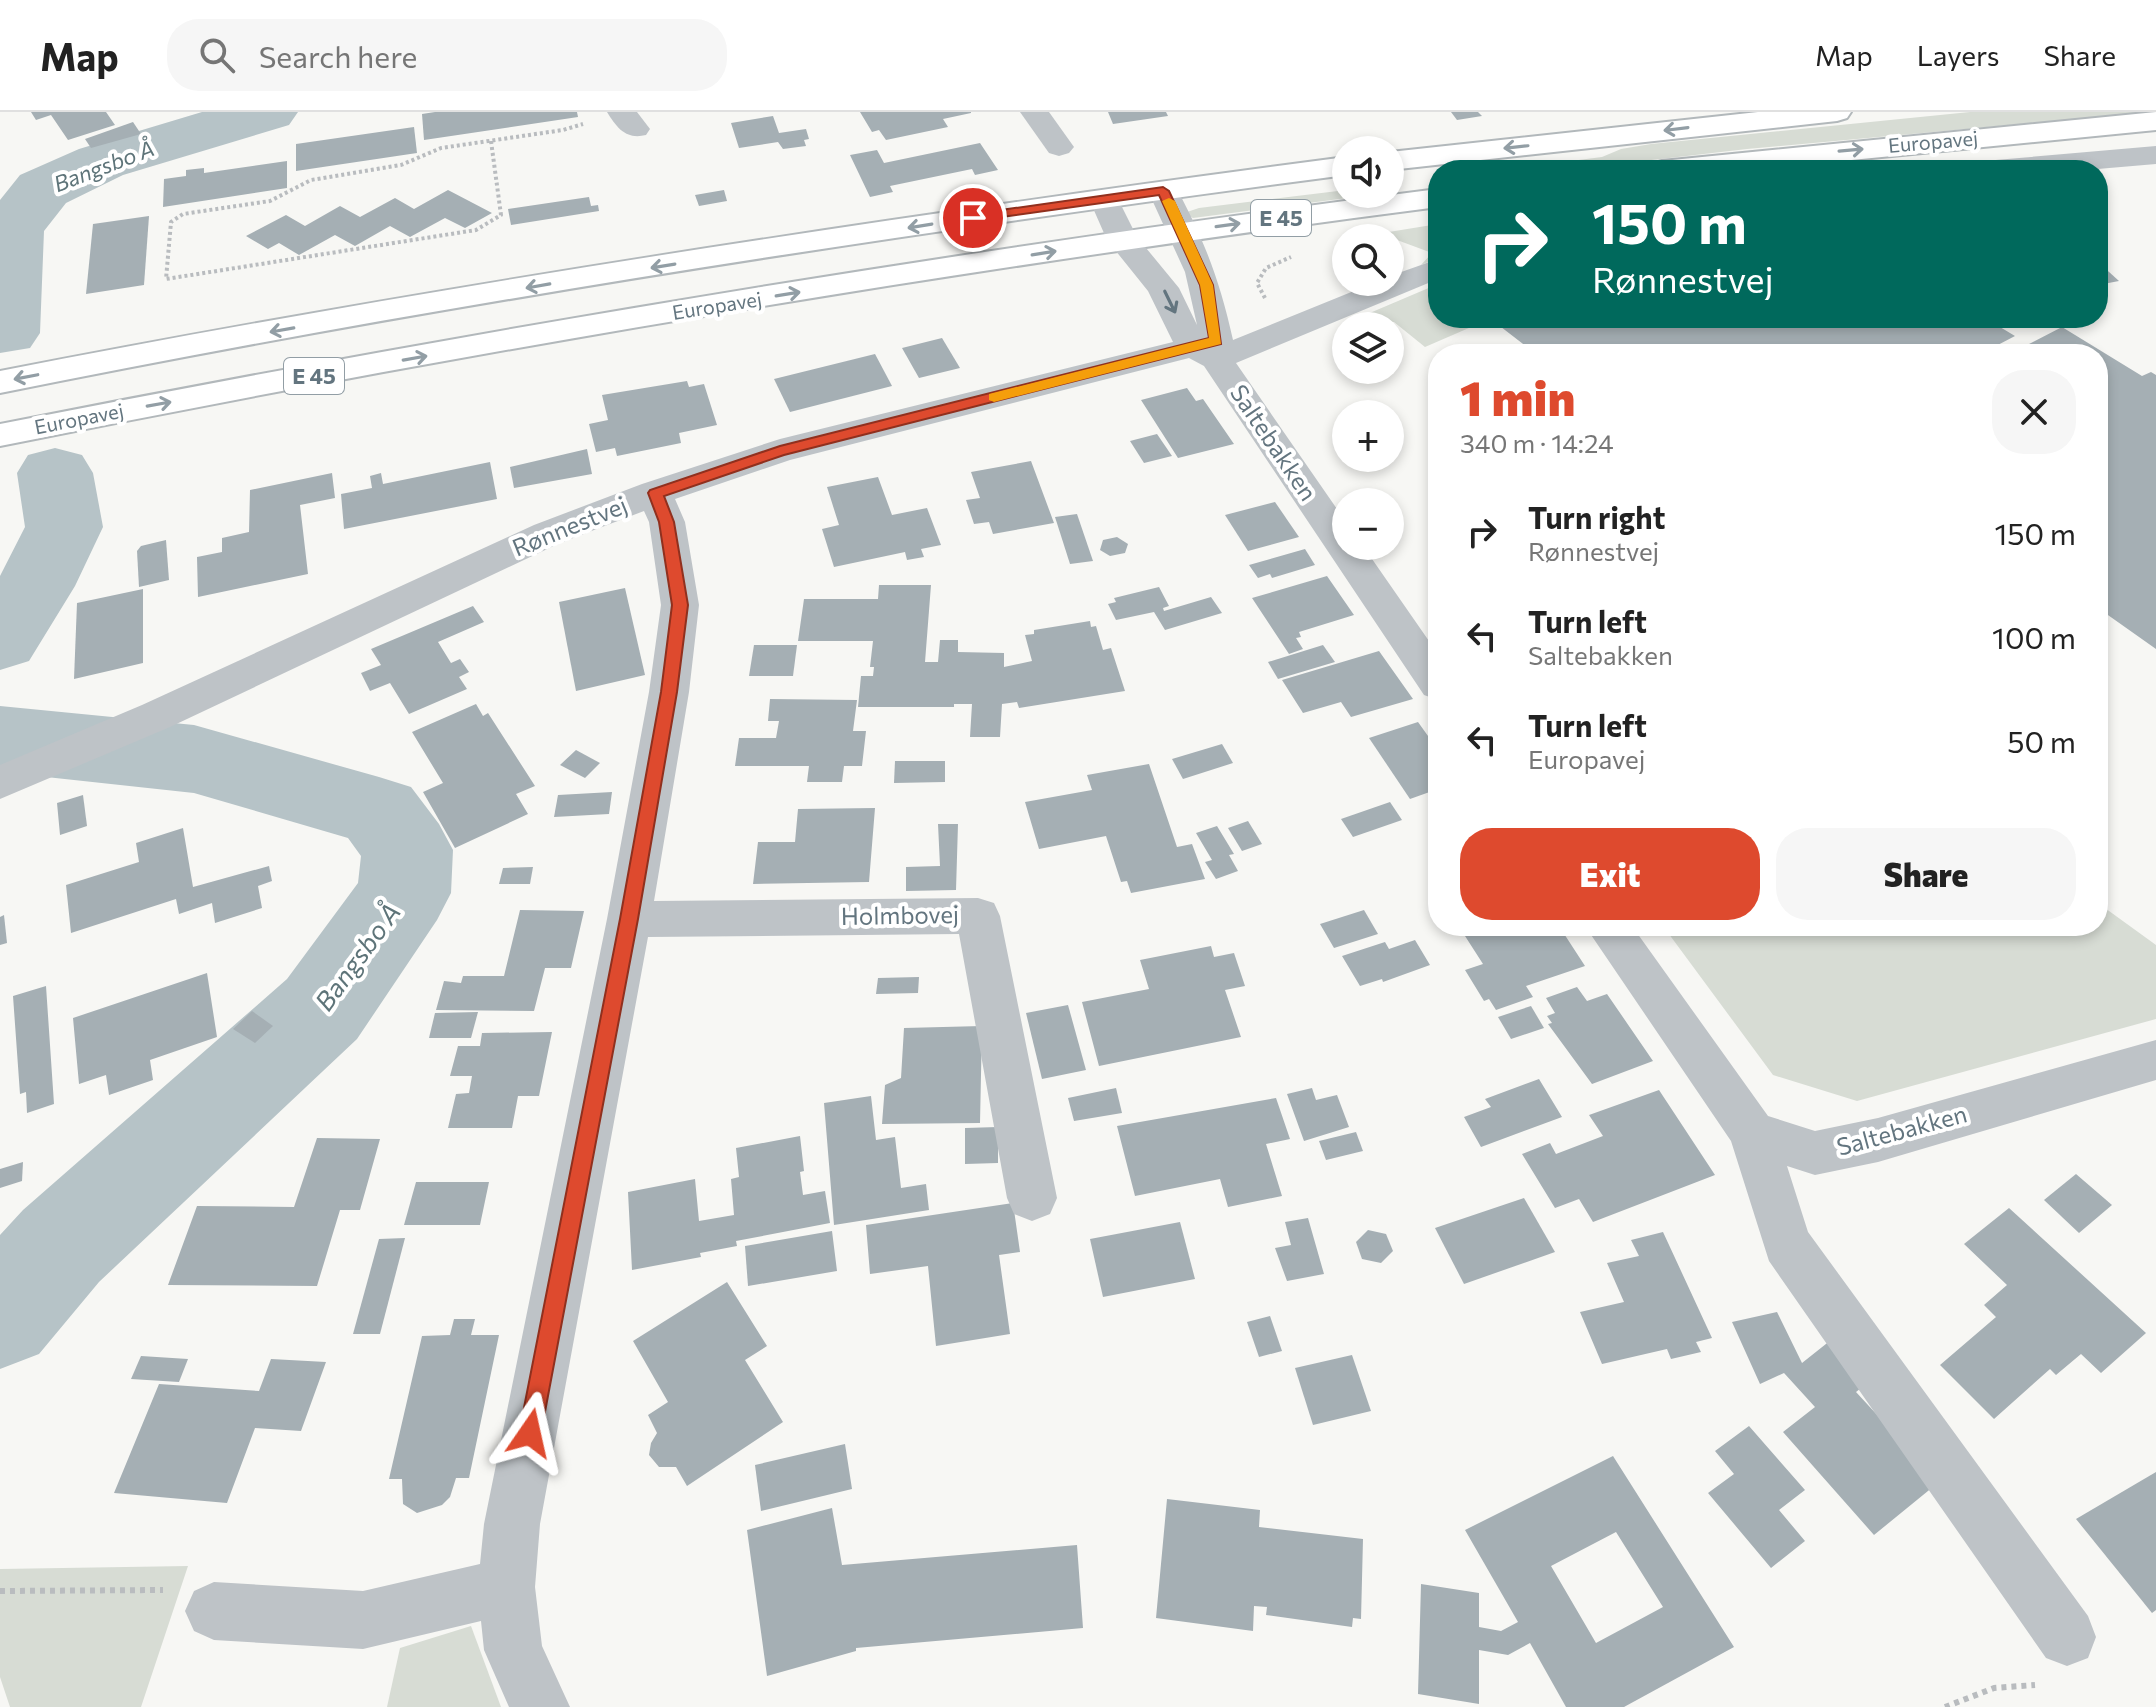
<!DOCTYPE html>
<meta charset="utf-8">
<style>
body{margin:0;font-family:Commissioner,sans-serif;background:#f6f6f6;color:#222;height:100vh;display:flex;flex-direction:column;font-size:30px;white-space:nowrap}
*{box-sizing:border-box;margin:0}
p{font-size:26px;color:#767676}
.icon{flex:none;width:44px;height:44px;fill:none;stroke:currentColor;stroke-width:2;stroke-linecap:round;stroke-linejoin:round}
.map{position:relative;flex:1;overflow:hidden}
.panel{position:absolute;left:1428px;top:232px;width:680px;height:592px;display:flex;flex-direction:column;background:#fff;border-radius:32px;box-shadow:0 4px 12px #0003}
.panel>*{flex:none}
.hud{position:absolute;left:1428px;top:48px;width:680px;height:168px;border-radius:32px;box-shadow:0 4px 12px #0003;background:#00695c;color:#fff;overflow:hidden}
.controls{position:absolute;left:1332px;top:24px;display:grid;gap:16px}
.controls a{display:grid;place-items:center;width:72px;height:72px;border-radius:50%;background:#fff;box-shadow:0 4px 12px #0003;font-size:40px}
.pin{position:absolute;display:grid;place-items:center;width:68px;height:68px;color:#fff;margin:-34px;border:4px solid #fff;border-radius:50%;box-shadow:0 2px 8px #0007}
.me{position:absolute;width:88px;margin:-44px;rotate:11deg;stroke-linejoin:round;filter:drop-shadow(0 0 6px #0008)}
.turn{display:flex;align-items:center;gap:28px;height:168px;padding:0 32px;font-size:36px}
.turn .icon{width:104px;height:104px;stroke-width:2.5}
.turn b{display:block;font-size:56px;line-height:68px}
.round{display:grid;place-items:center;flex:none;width:84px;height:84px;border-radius:32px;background:#f6f6f6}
.head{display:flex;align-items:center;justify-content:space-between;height:136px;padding:0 32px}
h1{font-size:48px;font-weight:800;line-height:60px;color:#de4a2e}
.button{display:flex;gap:16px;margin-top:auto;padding:16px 32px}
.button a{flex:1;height:92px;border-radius:32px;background:#de4a2e;color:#fff;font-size:32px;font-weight:800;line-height:92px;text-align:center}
.button a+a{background:#f6f6f6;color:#222}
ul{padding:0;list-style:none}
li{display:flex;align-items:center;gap:24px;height:104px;padding:0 32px}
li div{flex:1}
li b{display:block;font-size:30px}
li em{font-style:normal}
header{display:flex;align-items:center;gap:48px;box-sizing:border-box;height:112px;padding:0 40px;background:#fff;border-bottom:2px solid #e0e0e0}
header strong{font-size:38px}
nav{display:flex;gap:44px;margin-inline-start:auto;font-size:28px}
.search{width:560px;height:72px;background:#f6f6f6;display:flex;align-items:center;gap:20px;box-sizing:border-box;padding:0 28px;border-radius:32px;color:#767676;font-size:30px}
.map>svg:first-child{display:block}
.green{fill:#d7dcd4}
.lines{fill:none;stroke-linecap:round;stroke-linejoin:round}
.river{fill:#b6c3c7;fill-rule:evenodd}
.building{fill:#a5afb4;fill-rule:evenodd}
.major-casing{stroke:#b2b8bb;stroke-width:4}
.path-far1{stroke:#b9bcbf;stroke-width:4;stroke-dasharray:3 3;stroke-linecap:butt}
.path{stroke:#b9bcbf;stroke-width:6;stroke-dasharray:5 5;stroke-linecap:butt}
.minor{fill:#bec3c7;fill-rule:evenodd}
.major{fill:#fff;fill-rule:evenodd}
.oneway{stroke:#929ea5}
.oneway2{stroke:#63757f}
.route{fill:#de4a2e;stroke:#90301e;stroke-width:2}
.slow{fill:#f59e0b}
.labels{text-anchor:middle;stroke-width:8;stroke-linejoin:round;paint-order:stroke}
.far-street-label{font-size:20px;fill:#63757f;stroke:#fff}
.far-water-label{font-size:22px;font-style:italic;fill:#5e7479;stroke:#fff}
.shield{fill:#fff;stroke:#929ea5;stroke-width:2}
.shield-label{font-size:22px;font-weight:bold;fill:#63757f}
.street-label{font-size:24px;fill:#63757f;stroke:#fff}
.water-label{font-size:26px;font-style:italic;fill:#5e7479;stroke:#fff}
</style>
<header>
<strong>Map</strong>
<div class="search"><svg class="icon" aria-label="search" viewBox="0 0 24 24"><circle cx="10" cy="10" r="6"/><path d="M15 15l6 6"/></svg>Search here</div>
<nav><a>Map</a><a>Layers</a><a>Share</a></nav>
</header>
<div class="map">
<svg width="2156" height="1595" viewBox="0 0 2156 1595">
<rect width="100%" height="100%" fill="#f7f7f4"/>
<g class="green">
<polygon points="1970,0 2151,0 1747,37 1565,58 1500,58 1602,45 1621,37 1651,32"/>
<polygon points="1346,78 1346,82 1378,82 1193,106 1184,101 1199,96"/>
<polygon points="1438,112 1438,146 1421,153 1432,141 1397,128 1390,132 1390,126 1358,125"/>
<polygon points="1438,172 1438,206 1492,206 1425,235 1394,210 1368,214 1358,206"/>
<polygon points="2098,791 2156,833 2156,907 1857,989 1773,963 1663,814 1878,814 1881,817 1889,814 2098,814"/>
<polygon points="188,1454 141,1595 10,1595 0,1565 0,1457"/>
<polygon points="471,1514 501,1595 387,1595 400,1536"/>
</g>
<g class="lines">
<g class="river">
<polygon points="202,0 298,0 289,13 123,63 66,91 44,119 40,221 30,236 0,241 0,88 20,63 79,37"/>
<polygon points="55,336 82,343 93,361 103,415 75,474 29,549 0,558 0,464 25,415 17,361 28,343"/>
<polygon points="0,594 194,613 379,665 411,675 439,712 453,738 451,781 437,808 357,927 99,1170 39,1242 0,1257 0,1123 23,1098 287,867 358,771 361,744 348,726 194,681 0,660"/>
</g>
</g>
<g class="building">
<polygon points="31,0 106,0 115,13 68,28 51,3 36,8"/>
<polygon points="435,0 577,0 578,5 424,28 422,2"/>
<polygon points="860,0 971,0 971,1 943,7 948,15 886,28 879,18 872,20"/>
<polygon points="1108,0 1166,0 1168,4 1113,12"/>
<polygon points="1451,0 1478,0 1482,4 1457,8"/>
<polygon points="773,4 779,21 806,17 809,27 804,28 806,34 783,37 778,30 739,36 731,11"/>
<polygon points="133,10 141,22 91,36 85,27"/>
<polygon points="414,15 417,41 296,59 296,32"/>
<polygon points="980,31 998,58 975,63 972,57 890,74 893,80 870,85 850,43 877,38 884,51"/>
<polygon points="287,49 287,76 163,95 164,67 186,64 186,58 204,56 204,61"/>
<polygon points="448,78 492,101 465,116 445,106 410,125 390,114 355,134 335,123 299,143 279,131 268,137 246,124 286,103 305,114 340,94 360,105 395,86 414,97"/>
<polygon points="724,78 727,89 699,94 695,83"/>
<polygon points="589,85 591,94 598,93 599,99 511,113 508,97"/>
<polygon points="149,104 144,173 86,182 93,112"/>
<polygon points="2098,150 2119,169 2098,173"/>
<polygon points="1497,206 1985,206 2015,224 1992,236 2002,242 1536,242 1492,208"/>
<polygon points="2062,215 2142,264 2151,260 2156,263 2156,537 2098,496 2098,288 2106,284 2098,279 2098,242 2038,242 2025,234"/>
<polygon points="942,226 960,256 919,266 902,236"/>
<polygon points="875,242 892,274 790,300 774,267"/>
<polygon points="687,269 689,275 704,272 717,313 679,321 681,331 617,344 615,336 596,340 589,312 608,308 602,283"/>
<polygon points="1187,276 1196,289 1203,287 1234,332 1178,346 1141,288"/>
<polygon points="1157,322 1172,344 1144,351 1130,329"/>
<polygon points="587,337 592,362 514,376 510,355"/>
<polygon points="1031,349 1054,411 993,422 989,410 974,412 966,388 980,386 971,360"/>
<polygon points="490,350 497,387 344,417 341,382 372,376 370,364 381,361 383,372"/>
<polygon points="332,361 335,386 300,393 308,462 198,485 197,445 222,440 222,426 249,420 250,378"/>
<polygon points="878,365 892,403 927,396 941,433 921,437 924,445 907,448 905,440 834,455 822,417 839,413 827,375"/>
<polygon points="1275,390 1299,425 1248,439 1225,403"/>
<polygon points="1077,402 1093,449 1070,452 1055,405"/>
<polygon points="1117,425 1128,432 1125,441 1110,444 1100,438 1103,428"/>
<polygon points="166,428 169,468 139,475 137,439 141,434"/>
<polygon points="1305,437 1315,453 1272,466 1270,462 1258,466 1249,453"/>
<polygon points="1327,464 1354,503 1299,520 1301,525 1296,526 1303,537 1289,542 1252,486"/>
<polygon points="879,473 931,473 925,550 938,550 940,528 958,528 958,540 1004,541 1004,555 1032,549 1025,523 1034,522 1034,518 1090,509 1091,515 1096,514 1103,538 1111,536 1125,579 1019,596 1017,590 1002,592 1000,625 970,625 972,592 954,592 954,595 858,595 861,564 873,564 874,555 870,555 873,529 798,529 804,487 878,487"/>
<polygon points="1159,475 1169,494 1163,496 1164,499 1211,485 1222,501 1165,518 1154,500 1116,508 1108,492 1116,490 1114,486"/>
<polygon points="625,476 645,563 576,579 559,490"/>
<polygon points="143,477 143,551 74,567 77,491"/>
<polygon points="473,494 484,510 438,530 451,551 460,547 469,560 459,565 467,577 409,602 390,571 370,579 361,561 381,553 371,537"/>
<polygon points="754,533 797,533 793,564 749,564"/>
<polygon points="1323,533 1335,550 1278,567 1268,550"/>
<polygon points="1379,539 1413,587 1351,605 1341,590 1303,601 1282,568"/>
<polygon points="770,587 857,588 853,619 866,619 862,654 844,654 842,670 807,670 809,654 735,654 739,626 776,626 779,609 768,609"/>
<polygon points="476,592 483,604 488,601 535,674 516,682 528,702 455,736 423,680 443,671 412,620"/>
<polygon points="1418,610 1438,638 1438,677 1410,687 1369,626"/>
<polygon points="1222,632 1233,651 1183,667 1172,647"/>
<polygon points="576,638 600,651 585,666 560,653"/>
<polygon points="895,649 945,649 945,670 894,671"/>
<polygon points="1149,652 1177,735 1192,732 1205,767 1131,781 1127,769 1121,770 1106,724 1039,737 1025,690 1092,678 1087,663"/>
<polygon points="612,680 609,702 554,705 558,683"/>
<polygon points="83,683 87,714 60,723 57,691"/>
<polygon points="1390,690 1402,708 1353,725 1341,707"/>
<polygon points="875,696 869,770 753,772 758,730 795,730 798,697"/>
<polygon points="1248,709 1262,732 1242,739 1228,716"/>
<polygon points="938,712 958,712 956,778 906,779 906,755 940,754"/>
<polygon points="1217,714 1234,742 1229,743 1238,759 1216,767 1205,750 1212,748 1196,721"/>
<polygon points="183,716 193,775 269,754 272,769 258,774 262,796 215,811 212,791 179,802 176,787 71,821 66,773 139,750 136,731"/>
<polygon points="533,755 530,772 499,772 503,756"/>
<polygon points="520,798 584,799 571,856 545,856 534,899 436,898 444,869 461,871 463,864 504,864"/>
<polygon points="1364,798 1378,822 1334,836 1320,812"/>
<polygon points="4,803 7,831 0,833 0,805"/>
<polygon points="1482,814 1559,814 1585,854 1526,874 1533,885 1496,898 1489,887 1484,889 1465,858 1483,852 1465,824 1484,818"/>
<polygon points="1415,828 1430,853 1383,870 1382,867 1360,874 1342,844 1385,830 1389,837"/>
<polygon points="1211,834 1214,845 1234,841 1245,874 1225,878 1241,925 1099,954 1082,890 1149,877 1140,848"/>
<polygon points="207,861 217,925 150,948 153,968 109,983 106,963 79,972 73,906"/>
<polygon points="919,865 918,881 876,882 878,866"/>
<polygon points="46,874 54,992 27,1001 26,980 20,982 13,884"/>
<polygon points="1577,875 1587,889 1607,882 1653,949 1592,972 1548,912 1552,911 1547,904 1555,901 1546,886"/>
<polygon points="1068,893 1086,958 1042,967 1026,901"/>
<polygon points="1531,894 1544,916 1511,927 1498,905"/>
<polygon points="252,899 273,914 255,931 233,917"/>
<polygon points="478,900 471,926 429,926 435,901"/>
<polygon points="982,914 980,1011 882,1012 885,973 901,966 904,916"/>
<polygon points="552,920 539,984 518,984 512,1016 448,1016 456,982 469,981 472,964 450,964 458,934 480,934 482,921"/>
<polygon points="1539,967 1562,1005 1481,1035 1464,1005 1491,995 1485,987"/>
<polygon points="1116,976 1122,1001 1074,1009 1068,986"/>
<polygon points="1312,976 1316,988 1337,983 1349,1015 1304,1029 1287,982"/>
<polygon points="1659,978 1715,1063 1593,1110 1579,1087 1555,1096 1522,1042 1550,1031 1556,1042 1603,1024 1589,1003"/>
<polygon points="871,984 876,1028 895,1025 901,1076 926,1072 929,1098 834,1113 824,991"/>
<polygon points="1276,986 1290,1027 1266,1032 1282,1084 1228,1095 1220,1067 1135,1084 1117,1014"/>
<polygon points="998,1015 998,1051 965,1052 965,1016"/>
<polygon points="1356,1020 1363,1039 1326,1048 1319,1029"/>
<polygon points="800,1024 804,1059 800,1060 803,1083 825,1079 830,1111 736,1129 737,1134 700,1141 701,1145 632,1158 628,1080 695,1067 699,1109 734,1103 731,1067 739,1065 736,1036"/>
<polygon points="317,1026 380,1027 360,1098 340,1098 317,1174 168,1173 197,1094 294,1095"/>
<polygon points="23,1050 22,1069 0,1076 0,1057"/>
<polygon points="2076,1062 2112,1093 2079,1121 2044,1088"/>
<polygon points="416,1070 489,1070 480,1113 404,1113"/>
<polygon points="1524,1086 1555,1140 1464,1172 1435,1116"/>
<polygon points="1013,1091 1020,1140 999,1143 1010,1222 936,1234 928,1154 870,1162 866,1113"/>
<polygon points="2009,1096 2146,1221 2101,1261 2081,1242 2056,1263 2050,1257 1994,1307 1940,1253 1996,1205 1984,1193 2007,1173 1964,1132"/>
<polygon points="1308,1106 1324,1162 1287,1169 1275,1136 1291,1133 1285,1110"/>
<polygon points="1180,1110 1195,1167 1103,1185 1090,1127"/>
<polygon points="1368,1118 1386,1122 1393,1139 1381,1151 1362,1147 1356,1130"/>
<polygon points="832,1119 837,1159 748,1174 745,1134"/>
<polygon points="1663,1120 1712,1226 1696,1230 1701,1240 1671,1247 1667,1237 1602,1252 1580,1200 1624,1190 1607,1151 1639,1144 1631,1128"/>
<polygon points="405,1126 380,1222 353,1222 379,1127"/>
<polygon points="727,1170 767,1234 745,1248 783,1310 687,1374 676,1355 659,1355 649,1343 651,1331 657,1321 648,1303 668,1290 633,1229"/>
<polygon points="1777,1200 1802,1251 1836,1224 1875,1265 1856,1280 1939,1370 1874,1423 1783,1320 1815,1295 1784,1261 1760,1272 1732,1210"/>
<polygon points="1270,1204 1282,1239 1259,1245 1247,1210"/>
<polygon points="454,1207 475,1207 471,1223 499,1223 469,1366 456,1366 450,1385 442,1393 417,1401 403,1392 402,1367 389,1367 422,1224 450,1223"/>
<polygon points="1352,1243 1371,1299 1313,1313 1295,1256"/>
<polygon points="141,1244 188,1247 179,1270 131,1267"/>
<polygon points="271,1247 326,1250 301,1319 255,1316 227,1391 114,1381 159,1272 259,1279"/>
<polygon points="1749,1314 1805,1378 1779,1398 1805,1429 1771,1456 1708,1381 1734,1362 1715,1339"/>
<polygon points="845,1332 852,1377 761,1399 755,1353"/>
<path d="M1613 1344 1734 1535 1624 1595H1566L1530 1531 1508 1543 1479 1538V1592L1418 1582 1421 1472 1479 1481V1515L1501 1519 1518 1510 1465 1418ZM1616 1420 1663 1495 1596 1531 1551 1454Z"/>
<polygon points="2156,1360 2156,1498 2152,1501 2076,1407"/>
<polygon points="1167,1387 1260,1398 1259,1415 1363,1427 1361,1507 1353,1506 1352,1515 1266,1503 1267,1495 1254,1494 1253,1519 1156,1506"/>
<polygon points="832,1396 842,1453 1077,1433 1083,1516 856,1536 856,1539 767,1564 747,1418"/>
</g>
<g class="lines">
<g class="major-casing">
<g id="major">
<polygon points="1758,0 1851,0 1847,6 1837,9 1390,58 1390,40"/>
<polygon points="2156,0 2156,18 1751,58 1647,58 1651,52 1662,49"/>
<path d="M1346 45V63C896 122 445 191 0 281V259C445 172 897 104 1346 45Z"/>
<path d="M1438 77V95C956 157 476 238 0 334V312C476 218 957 138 1438 77Z"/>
</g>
</g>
<g class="path-far1">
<polyline points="491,29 501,103 476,118 166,167 171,110 183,102 270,89 311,68 401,53 441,36 563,18 583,12"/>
<polyline points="1265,186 1257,171 1266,156 1291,145"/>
</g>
<g class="path">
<polyline points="0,1479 163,1478"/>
<polyline points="1945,1595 1994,1576 2035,1573"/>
</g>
<g class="minor">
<path d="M607 0H637L650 17 646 23C626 28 617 16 607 0Z"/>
<polygon points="1020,0 1049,0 1074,35 1069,41 1059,44 1049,41"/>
<polygon points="2156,34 2156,52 2086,58 1969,58 1973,52 1984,49"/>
<path d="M1163 70 1174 73 1178 79C1206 132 1220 170 1233 228L1376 170H1390V164L1438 147V167L1236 251 1346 410V434H1363L1438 542V588L1424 583 1204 254 1189 246 790 348 675 387 685 410 699 493 689 580 654 789 978 786 994 791 1000 804 1057 1086 1050 1102 1032 1109 1014 1102 1007 1086 959 822 648 825 540 1412 535 1475 542 1534 570 1595H509L484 1538 481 1509 363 1537 214 1528 194 1519 185 1499 194 1479 214 1470 363 1479 480 1452 484 1412 607 807 649 580 661 493 649 410 644 399 560 431 170 615 0 687V653L142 593 534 413 642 372 780 327 1173 230 1148 179 1107 128 1089 87 1093 81 1104 78 1115 81 1137 125 1179 176 1197 213 1185 160 1148 79 1152 73Z"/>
<polygon points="1585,814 1632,814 1768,1004 1815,1019 1878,1006 2156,928 2156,968 1878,1050 1815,1063 1787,1054 1808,1120 2088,1504 2096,1525 2088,1546 2067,1554 2046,1546 1769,1149 1731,1029"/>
</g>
<use href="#major" class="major"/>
</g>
<defs><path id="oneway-shaft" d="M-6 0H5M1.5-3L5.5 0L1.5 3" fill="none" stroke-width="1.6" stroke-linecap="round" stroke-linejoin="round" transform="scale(2)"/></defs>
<g class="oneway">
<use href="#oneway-shaft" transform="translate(1676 17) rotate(173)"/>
<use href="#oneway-shaft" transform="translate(1516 35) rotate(174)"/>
<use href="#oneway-shaft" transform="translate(1851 38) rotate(-5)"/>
<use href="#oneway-shaft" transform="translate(1228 113) rotate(-8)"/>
<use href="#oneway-shaft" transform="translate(920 114) rotate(171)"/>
<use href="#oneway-shaft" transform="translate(1044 141) rotate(-9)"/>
<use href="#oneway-shaft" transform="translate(663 154) rotate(171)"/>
<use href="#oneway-shaft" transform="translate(538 174) rotate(170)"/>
<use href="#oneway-shaft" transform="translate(788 182) rotate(-9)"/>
<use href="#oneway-shaft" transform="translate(282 218) rotate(170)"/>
<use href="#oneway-shaft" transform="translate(415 246) rotate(-10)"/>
<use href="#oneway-shaft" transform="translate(26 265) rotate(169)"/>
<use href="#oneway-shaft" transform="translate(159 292) rotate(-10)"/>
</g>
<use class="oneway2" href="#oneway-shaft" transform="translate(1170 190) rotate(64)"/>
<polygon class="route" points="1163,75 1169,79 1213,173 1221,232 784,343 664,384 674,410 688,493 677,580 638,807 541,1321 538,1329 530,1332 522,1329 519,1321 620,807 661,580 672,493 659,410 648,381 650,378 780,334 1209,226 1200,173 1159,83 973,109 967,106 973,102"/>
<polygon class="slow" points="1169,86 1175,89 1213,173 1221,232 994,290 989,288 989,282 1209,226 1200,173 1162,89"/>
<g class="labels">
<g class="far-street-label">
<text transform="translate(1933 30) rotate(-5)" y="7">Europavej</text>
<text transform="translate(717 194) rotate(-9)" y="7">Europavej</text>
<text transform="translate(79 307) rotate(-11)" y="7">Europavej</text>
</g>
<g class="far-water-label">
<text transform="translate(104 54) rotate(-21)" y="8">Bangsbo Å</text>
</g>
<g class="shield">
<rect x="1251" y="88" width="60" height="36" rx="6"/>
<rect x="284" y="246" width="60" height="36" rx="6"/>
</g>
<g class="shield-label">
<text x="1281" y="114">E 45</text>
<text x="314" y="272">E 45</text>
</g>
<g class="street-label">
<text transform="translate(1273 331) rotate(56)" y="8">Saltebakken</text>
<text transform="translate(570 415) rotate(-22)" y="8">Rønnestvej</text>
<text transform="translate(900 804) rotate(-1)" y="8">Holmbovej</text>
<text transform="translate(1902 1019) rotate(-15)" y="8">Saltebakken</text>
</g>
<g class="water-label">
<text transform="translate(358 845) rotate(-54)" y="9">Bangsbo Å</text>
</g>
</g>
</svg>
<div class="controls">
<a><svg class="icon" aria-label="sound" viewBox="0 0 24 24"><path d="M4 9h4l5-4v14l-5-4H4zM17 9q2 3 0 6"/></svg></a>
<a><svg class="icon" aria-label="search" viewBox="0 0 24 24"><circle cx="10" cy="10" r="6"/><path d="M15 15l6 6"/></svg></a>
<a><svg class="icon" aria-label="layers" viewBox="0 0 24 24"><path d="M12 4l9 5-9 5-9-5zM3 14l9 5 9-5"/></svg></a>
<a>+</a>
<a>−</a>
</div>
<div class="pin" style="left:973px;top:106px;background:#d93025"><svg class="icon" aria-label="arrive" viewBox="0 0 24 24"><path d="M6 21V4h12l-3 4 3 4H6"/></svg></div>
<svg class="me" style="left:530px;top:1321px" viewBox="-20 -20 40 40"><path d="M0-17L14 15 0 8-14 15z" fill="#de4a2e" stroke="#fff" stroke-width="4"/></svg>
<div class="hud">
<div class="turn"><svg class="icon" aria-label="right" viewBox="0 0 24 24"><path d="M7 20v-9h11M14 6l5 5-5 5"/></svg><div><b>150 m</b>Rønnestvej</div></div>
</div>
<section class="panel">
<div class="head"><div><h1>1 min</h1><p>340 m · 14:24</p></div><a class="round"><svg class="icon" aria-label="close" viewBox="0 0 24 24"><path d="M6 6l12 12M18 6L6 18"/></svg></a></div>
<ul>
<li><svg class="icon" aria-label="right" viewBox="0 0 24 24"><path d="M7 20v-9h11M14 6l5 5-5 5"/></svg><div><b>Turn right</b><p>Rønnestvej</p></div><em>150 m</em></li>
<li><svg class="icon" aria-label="left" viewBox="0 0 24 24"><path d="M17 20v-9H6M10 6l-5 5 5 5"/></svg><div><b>Turn left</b><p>Saltebakken</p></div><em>100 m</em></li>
<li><svg class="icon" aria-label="left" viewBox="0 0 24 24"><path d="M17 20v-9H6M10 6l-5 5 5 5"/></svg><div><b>Turn left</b><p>Europavej</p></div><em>50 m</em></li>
</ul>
<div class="button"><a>Exit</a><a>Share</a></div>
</section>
</div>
